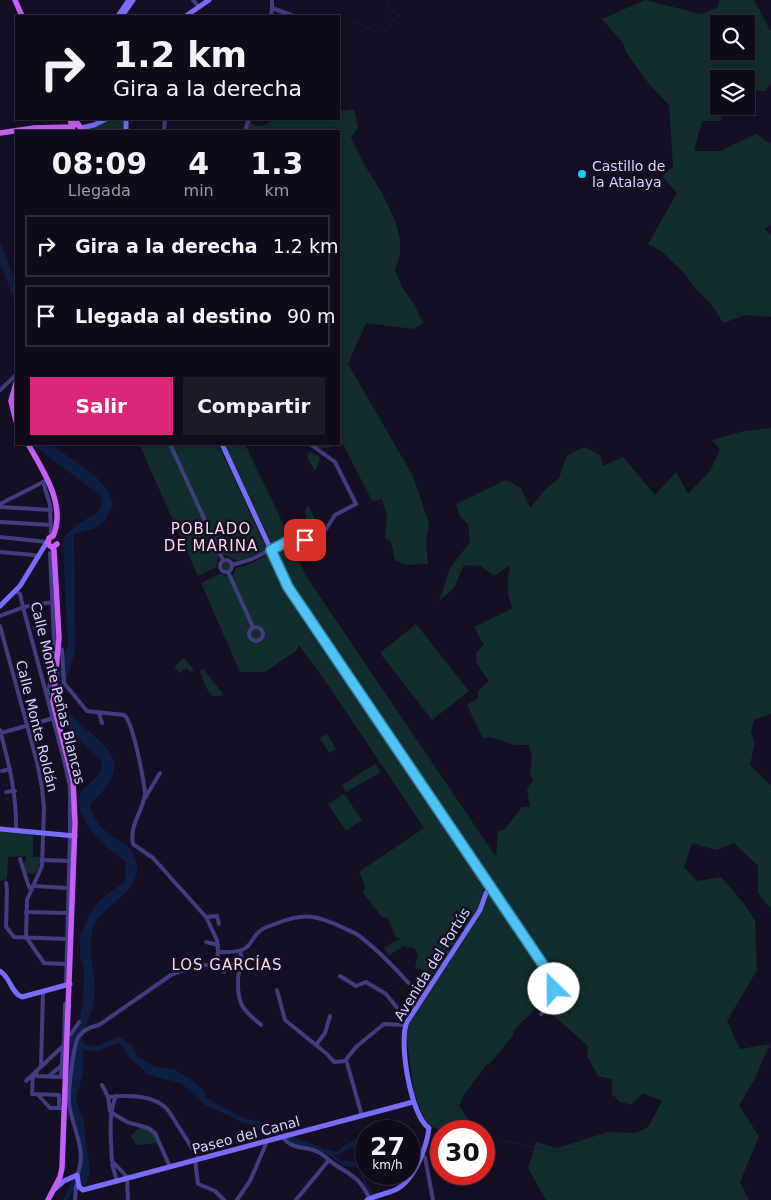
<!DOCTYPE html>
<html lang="es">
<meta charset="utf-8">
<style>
body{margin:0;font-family:"DejaVu Sans",sans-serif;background:#1d1927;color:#f1f3f6;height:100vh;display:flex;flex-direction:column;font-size:19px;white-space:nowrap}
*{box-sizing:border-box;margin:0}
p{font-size:16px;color:#9b9ba2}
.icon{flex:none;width:28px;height:28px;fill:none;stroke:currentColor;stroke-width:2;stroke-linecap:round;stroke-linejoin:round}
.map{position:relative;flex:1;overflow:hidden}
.sheet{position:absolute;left:15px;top:130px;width:325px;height:315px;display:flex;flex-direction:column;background:#0f0b1a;border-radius:0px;box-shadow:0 2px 8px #0003,0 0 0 1px #2f2b39}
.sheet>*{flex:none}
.top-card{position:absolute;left:15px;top:15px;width:325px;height:105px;border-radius:0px;box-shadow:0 2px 8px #0003,0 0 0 1px #2f2b39;background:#0f0b1a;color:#f1f3f6;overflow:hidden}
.controls{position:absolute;left:710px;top:15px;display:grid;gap:10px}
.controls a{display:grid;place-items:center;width:45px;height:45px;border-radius:0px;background:#0f0b1a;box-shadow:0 2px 8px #0003,0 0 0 1px #2f2b39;font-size:25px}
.speed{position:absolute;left:355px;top:1120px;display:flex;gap:10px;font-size:25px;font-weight:700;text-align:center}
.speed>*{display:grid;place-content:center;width:65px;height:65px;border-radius:50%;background:#0f0b1a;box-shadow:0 2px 8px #0003,0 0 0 1px #2f2b39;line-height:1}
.speed small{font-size:12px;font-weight:400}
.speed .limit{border:8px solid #d22;background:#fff;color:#111}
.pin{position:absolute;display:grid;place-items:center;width:42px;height:42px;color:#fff;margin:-21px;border-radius:10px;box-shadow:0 2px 8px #0006}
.me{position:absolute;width:55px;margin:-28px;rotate:337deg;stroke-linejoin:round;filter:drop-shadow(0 0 4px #0008)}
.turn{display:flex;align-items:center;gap:18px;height:105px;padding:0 15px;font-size:22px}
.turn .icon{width:65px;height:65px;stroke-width:2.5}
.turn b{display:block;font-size:35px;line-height:42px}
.eta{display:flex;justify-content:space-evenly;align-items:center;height:85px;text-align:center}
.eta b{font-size:30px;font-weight:700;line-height:35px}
.action{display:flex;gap:10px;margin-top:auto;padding:10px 15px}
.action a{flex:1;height:58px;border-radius:0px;background:#db2777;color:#fff;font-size:20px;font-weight:700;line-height:58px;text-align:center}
.action a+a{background:#1d1927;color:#f1f3f6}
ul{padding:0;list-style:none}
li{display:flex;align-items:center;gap:15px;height:62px;margin:0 10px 8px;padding:0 5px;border:2px solid #2f2b39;border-radius:0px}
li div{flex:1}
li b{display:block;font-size:19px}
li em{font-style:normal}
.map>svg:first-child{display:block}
.green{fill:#122d2d;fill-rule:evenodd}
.water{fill:#0e1f44}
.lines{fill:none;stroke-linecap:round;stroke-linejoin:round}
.stream{stroke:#0e1f44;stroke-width:1}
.street{stroke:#423c81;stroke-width:4}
.secondary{stroke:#786dfa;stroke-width:5}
.primary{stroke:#c75ef9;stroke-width:5.5}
.route-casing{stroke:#337fa1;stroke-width:12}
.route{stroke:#4fc3f7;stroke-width:9}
.poi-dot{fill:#08d1f4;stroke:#140f23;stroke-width:2}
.labels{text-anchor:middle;stroke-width:5;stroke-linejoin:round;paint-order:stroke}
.poi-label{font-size:14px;fill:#dad3fd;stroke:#140f23;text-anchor:start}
.street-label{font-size:14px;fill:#dad3fd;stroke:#140f23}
.neighbourhood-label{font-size:15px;letter-spacing:1px;fill:#fed5ed;stroke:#140f23}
</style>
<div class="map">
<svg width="771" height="1200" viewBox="0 0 771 1200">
<rect width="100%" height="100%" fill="#140f23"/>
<g class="green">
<path d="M645 0 701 14 717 8 720 0H754L771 32V82L766 91 746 90V79H719V106H727L720 121H702L694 151H720L756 134 771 144V224L765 229 771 235V317L746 315 723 323 712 305 694 287 684 273 661 251 648 244 677 193 662 176 673 167 669 105 649 84 626 52 623 43 602 19ZM719 24H746V51H719Z"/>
<polygon points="354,110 358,128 351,137 364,164 381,191 395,220 400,239 400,254 395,270 402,287 414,304 423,323 414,329 366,323 348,364 413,476 429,524 426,542 428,564 406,565 395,560 391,542 385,538 387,516 382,499 372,501 343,444 320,449 313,444 339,444 339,131 247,131 250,122 257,126 265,125 274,119 339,119 339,111"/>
<polygon points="109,119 124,119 123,131 84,131 100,125"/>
<path d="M771 428V714L754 720 751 733 755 743 750 765 771 786V910L758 893V866L734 843 717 850 692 843 684 867 697 881 721 877 742 901 755 920 757 970 727 1021 740 1049 770 1044 754 1080 739 1106 759 1136 740 1182 749 1200H546L528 1168 536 1142 557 1148 608 1132 636 1133 648 1127 662 1101 643 1093 631 1105 619 1101 612 1094V1079L598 1076 587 1056 588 1046 555 1017 552 1004C557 995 558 985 554 975L291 586 275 553 292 544 306 576 496 857 498 831 505 829 522 807H530L527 790 533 780 530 776 532 756 529 745H515L490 737 483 738 467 705 478 698V691L489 681 477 664 476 653 484 645 474 627 513 608C505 593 508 580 510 565L494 576 481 566 464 565 454 588 439 601 450 568 470 542 468 524 460 517 456 504 506 480 521 488 530 508 544 491 559 478 567 455 585 447 600 455 603 466 623 457 655 495 676 472 688 494 710 471 720 450 712 440 744 431Z"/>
<polygon points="139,444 218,444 267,549 250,557 237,561 223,554 218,557 216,567 198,576"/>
<polygon points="225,444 245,444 289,536 274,545 272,545"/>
<polygon points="310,452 319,456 320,459 316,470 314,470 308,459 308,454"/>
<polygon points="308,505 320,530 316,534 309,532 305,512"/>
<polygon points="269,554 285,589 485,885 478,908 464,930 459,926 457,927 458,940 435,974 415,968 418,955 414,948 408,948 404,946 389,955 384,948 399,939 403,945 399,938 396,938 388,919 381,916 363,893 365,885 359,872 424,828 330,688 299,645 296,651 265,672 240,672 201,583 220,574 229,577 233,575 236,568 250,564"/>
<circle cx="226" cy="566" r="6"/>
<polygon points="416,624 469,691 432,720 380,653"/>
<polygon points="184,658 194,670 191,672 186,668 180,673 174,667"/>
<path d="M203 669 223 694 221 696H212C206 689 203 681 200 671Z"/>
<polygon points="327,734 336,749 329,753 320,738"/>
<polygon points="375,764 381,772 346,792 342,785"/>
<polygon points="344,794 362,820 346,831 328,804"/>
<polygon points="0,831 33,834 33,857 41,857 41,862 35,874 26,873 23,864 26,861 26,856 8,857 7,879 0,881"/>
<path d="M491 893 548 977C552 986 552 992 548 1001L542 1000 526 1019H524L513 1032 514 1034 489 1065 487 1064 464 1095 459 1106C464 1110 465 1117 471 1122L469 1131H449L434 1128 425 1120 414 1093 406 1033 409 1024C432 988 456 953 478 916 483 908 483 898 491 893Z"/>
<path d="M140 1127C150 1127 155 1134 159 1143L136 1145 131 1136Z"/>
</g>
<g class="water">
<polygon points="0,242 16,282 16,305 0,263"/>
<path d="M28 444H51L95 476 107 489 113 504C102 530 101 526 74 534L75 652 68 674 62 703C88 743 148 752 90 804 92 826 115 838 131 849 133 855 138 864 137 871 133 898 97 907 92 932 87 954 98 979 94 1001 93 1012 83 1030 82 1038 82 1040 84 1043 85 1045L97 1046 118 1037 121 1038 132 1046 137 1056 143 1060 156 1067 174 1069 192 1080 203 1090 207 1098 218 1105 244 1118 266 1122 293 1134 294 1137C302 1140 331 1152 338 1152 344 1143 356 1140 366 1138V1141L334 1156 340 1160 355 1162 359 1166 369 1188 379 1200H375L373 1197 370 1199 362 1184 363 1180 361 1172 356 1167 344 1166 326 1153 297 1147 269 1131 239 1121 230 1116 205 1105 181 1083 149 1075 128 1056 121 1044 118 1043 98 1051 83 1050V1074L76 1097 78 1108 84 1120 85 1138 90 1169 89 1177 86 1183 80 1188 72 1192 67 1200H63L81 1162 76 1131 69 1108 67 1107 69 1045 71 1034 79 1022 83 1003 84 970 80 956 79 940 89 915 101 899 125 881 126 862C116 854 104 846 96 837 88 827 72 803 82 791 89 781 106 775 101 760L67 727 55 711V683L68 644 63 548 64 537 75 526 96 513 101 507 103 499 88 486 38 449Z"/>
</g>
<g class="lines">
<g class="stream">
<path d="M354 23 356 21 367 29C381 20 377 29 389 30L391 22 400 16 389 8 386 0"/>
<polyline points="429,1144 441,1145"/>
<polyline points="484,1145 488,1146 502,1140 555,1152 578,1149"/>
</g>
<g class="street">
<polyline points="193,0 199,7"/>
<polyline points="272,8 294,16"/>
<polyline points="271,16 272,8 272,0"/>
<polyline points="164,131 165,119"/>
<polyline points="245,131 249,119"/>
<polyline points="0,390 16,375"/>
<polyline points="170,444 223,560"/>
<polyline points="43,482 50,505 51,536"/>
<polyline points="0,504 45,481"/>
<polyline points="0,507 51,510"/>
<polyline points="0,522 51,525"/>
<circle cx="300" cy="535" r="7"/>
<polyline points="0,537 47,542"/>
<polyline points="305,539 311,543 319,540 335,515 356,504 335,462 310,444"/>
<polyline points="0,552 34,555 38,557"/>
<circle cx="226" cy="566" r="6"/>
<polyline points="232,565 252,559 293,538"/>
<polyline points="228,572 253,627"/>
<polyline points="16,591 20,594 23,607 64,760 70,787 70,836 66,984"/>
<polyline points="0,616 24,607 53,602"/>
<polyline points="0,626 37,762 42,788 44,808 42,866 27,900 26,937 44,963 66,964"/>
<circle cx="256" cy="634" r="7"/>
<path d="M59 648 62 650 64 683 87 711 124 715C133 721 144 781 145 794 143 811 129 825 133 844L153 858 206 917 217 940 218 952 216 964 195 966 171 975 99 1025C91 1027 84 1029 79 1036 73 1044 68 1093 69 1104 72 1127 88 1152 77 1175"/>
<polyline points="48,695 53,664 54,640 50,553"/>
<polyline points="99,713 102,723"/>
<path d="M0 730C9 764 17 795 16 831"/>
<polyline points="1,733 54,718"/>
<polyline points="2,771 10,769"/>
<polyline points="6,792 15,791"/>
<polyline points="145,798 160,773"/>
<polyline points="20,859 29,887 32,889"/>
<polyline points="42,860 70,861"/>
<polyline points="6,883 7,889 6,927 14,937 67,939"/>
<polyline points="33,886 69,888"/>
<path d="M491 888 553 980C557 995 550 1003 541 1014"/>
<polyline points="26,912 68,913"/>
<polyline points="206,917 217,916 219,924"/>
<polyline points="206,942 218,945"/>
<path d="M240 951 243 965C238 973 238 975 238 984 238 1007 245 1011 261 1025"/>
<path d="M218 952C227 952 242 953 248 946 253 941 254 935 260 931 265 927 272 925 278 923 312 909 325 920 355 933 381 951 401 976 423 998"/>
<polyline points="216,964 215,967 224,972"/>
<polyline points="340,976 356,986 366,982 386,994 398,1009 411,1015"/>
<polyline points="277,990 285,1020 327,1054 334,1062 345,1061 356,1047 384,1024 405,1025"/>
<polyline points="68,1034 71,1034 79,1022"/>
<polyline points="316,1045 325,1033 330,1016"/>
<polyline points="64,1046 65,1004"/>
<polyline points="347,1063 362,1116"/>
<polyline points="41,1066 43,992"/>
<polyline points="36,1072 37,1076 61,1077 63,1047"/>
<polyline points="33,1074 32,1094 59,1095 59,1108"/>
<polyline points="49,1076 62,1065"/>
<polyline points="26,1081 63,1046"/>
<polyline points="102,1085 108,1097 110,1111"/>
<polyline points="38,1095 50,1108 60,1108"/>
<path d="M116 1096C108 1112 111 1143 112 1161L128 1178"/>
<path d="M108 1097C127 1095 154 1094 168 1110L199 1159"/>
<polyline points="112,1113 127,1122 148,1128 155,1133 170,1167"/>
<path d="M283 1137C291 1150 307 1146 318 1152 324 1155 329 1160 334 1164 355 1178 357 1175 370 1199"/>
<polyline points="425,1157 433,1200"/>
<polyline points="195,1160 198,1184 215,1191 224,1200"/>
<polyline points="112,1164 117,1181"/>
<polyline points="127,1178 128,1200"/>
<polyline points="75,1200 76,1186 78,1184"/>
<polyline points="237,1200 250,1181 266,1144 265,1142"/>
<polyline points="296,1200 329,1160"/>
</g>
<g class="secondary">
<polyline points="118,16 129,0"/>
<polyline points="122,16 133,0"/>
<polyline points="186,16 209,0"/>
<polyline points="81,128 94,125 106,119"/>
<polyline points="126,131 126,119"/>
<path d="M222 444 288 587 491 888 486 893 480 910 407 1022C398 1041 411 1117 429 1128 427 1147 414 1180 397 1189 387 1194 376 1195 367 1200"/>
<polyline points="0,606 20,586 47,542"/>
<polyline points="0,829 75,836"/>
<path d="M0 971C11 978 11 993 22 997L70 984"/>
<polyline points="55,1189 64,1181 77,1175 79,1187 83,1190 413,1102"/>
</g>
<g class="primary">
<polyline points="15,0 22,16"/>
<polyline points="70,119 73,131"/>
<polyline points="74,119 80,127 81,131"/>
<polyline points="0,133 34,128 72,127 74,125 78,124"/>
<polyline points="16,383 11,401 16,421"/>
<path d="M28 444C42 469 67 505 53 536L49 538 48 543 50 546 53 547 57 544"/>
<polyline points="48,1200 60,1177 62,1168 75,823 73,780 53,702 59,638 54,550 52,547"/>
</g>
</g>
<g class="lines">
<g class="route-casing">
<polyline id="route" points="305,540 299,542 292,539 271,550 288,587 550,975 554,989"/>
</g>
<use href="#route" class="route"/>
</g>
<circle class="poi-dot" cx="582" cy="174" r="5"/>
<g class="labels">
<g class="poi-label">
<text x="592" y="171">Castillo de<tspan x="592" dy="16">la Atalaya</tspan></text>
</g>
<g class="street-label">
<text transform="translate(58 693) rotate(76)" y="5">Calle Monte Peñas Blancas</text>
<text transform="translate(37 726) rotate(76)" y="5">Calle Monte Roldán</text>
<text transform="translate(432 964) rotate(-58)" y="5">Avenida del Portús</text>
<text transform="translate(246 1135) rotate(-15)" y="5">Paseo del Canal</text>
</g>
<g class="neighbourhood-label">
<text x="211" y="534">POBLADO<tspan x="211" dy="17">DE MARINA</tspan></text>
<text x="227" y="970">LOS GARCÍAS</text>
</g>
</g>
</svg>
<div class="controls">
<a><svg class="icon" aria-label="search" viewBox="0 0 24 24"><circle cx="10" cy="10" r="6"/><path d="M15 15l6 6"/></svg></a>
<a><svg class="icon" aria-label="layers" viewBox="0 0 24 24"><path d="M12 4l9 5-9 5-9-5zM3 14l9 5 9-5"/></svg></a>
</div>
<div class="speed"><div>27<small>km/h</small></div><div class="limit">30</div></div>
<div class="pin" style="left:305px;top:540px;background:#d93025"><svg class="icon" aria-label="arrive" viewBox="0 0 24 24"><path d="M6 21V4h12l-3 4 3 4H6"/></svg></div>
<svg class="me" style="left:554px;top:989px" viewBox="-20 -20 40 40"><circle r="19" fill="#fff"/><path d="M0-13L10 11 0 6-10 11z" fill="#4fc3f7"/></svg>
<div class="top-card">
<div class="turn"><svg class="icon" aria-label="right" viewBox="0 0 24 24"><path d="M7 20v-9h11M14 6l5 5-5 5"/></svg><div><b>1.2 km</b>Gira a la derecha</div></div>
</div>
<section class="sheet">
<div class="eta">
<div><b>08:09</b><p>Llegada</p></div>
<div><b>4</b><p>min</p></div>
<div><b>1.3</b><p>km</p></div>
</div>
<ul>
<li><svg class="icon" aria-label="right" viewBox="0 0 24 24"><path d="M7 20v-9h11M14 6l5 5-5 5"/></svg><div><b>Gira a la derecha</b></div><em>1.2 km</em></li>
<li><svg class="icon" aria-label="arrive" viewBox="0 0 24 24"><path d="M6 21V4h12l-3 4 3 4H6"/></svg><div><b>Llegada al destino</b></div><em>90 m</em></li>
</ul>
<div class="action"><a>Salir</a><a>Compartir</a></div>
</section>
</div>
